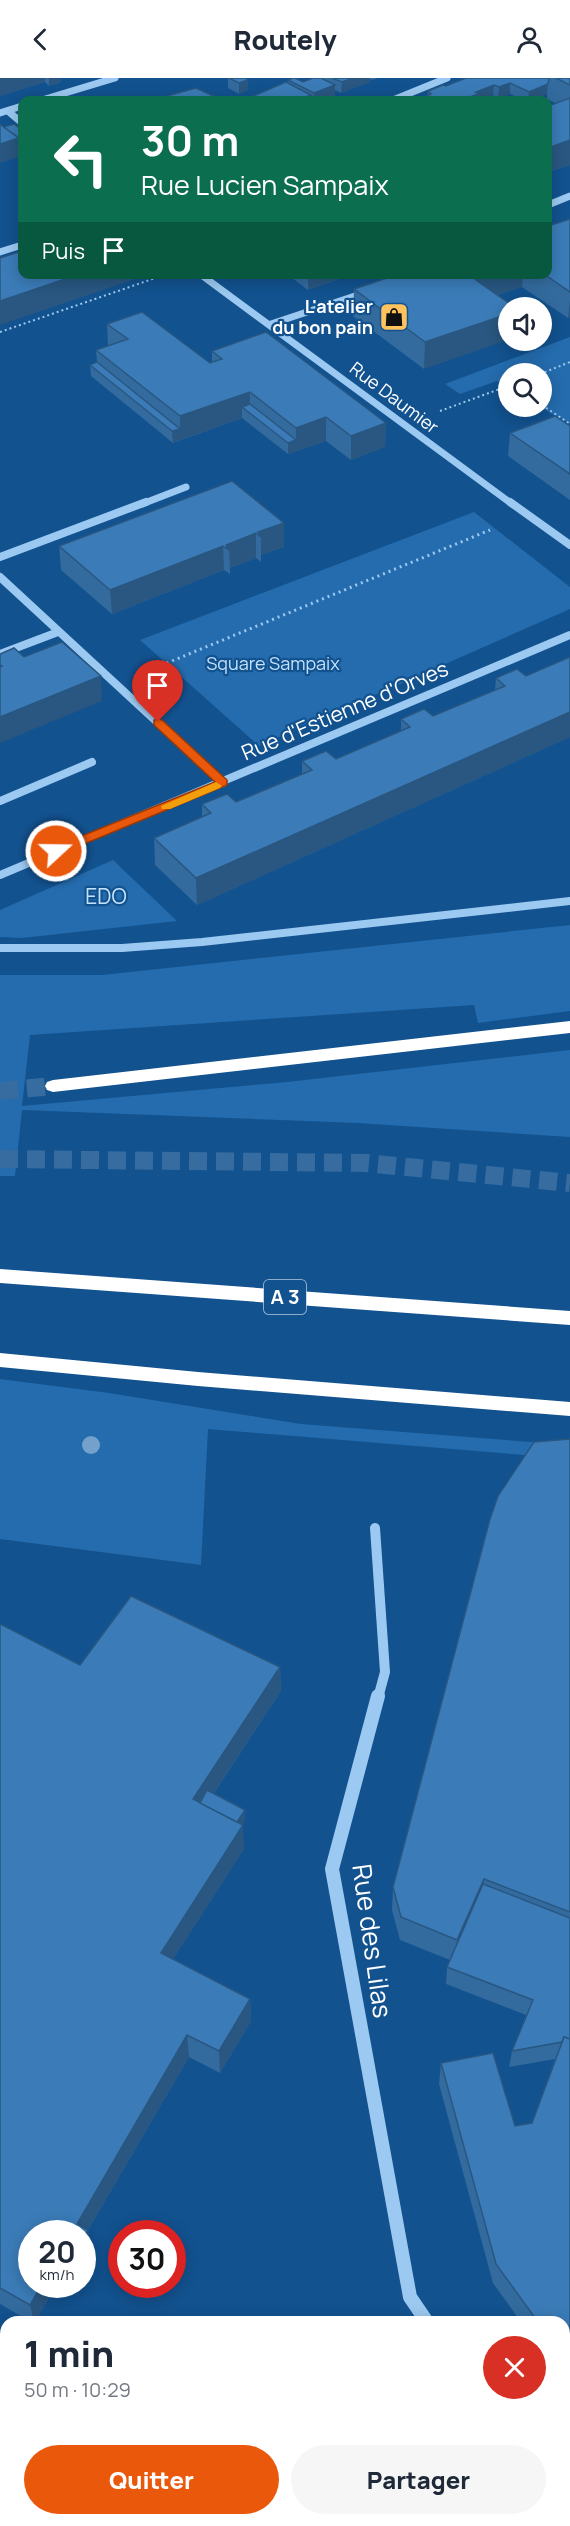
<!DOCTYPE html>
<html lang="fr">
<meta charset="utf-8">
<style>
body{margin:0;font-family:Manrope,sans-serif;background:#f6f6f7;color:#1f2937;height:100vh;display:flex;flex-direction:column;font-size:22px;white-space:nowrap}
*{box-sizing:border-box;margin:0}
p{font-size:20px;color:#747a83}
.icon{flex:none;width:33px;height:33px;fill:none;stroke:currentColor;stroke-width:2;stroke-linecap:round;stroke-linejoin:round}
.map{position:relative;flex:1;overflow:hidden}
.panel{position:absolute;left:0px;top:2238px;width:570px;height:210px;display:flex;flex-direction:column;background:#fff;border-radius:18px 18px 0 0;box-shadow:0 3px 15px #0003}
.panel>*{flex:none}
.banner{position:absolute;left:18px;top:18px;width:534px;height:183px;border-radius:12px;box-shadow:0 3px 15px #0003;background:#0b6e4f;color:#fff;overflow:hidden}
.tools{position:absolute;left:498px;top:219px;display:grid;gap:12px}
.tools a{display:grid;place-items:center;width:54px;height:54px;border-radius:50%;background:#fff;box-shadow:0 3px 15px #0003;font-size:30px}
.speed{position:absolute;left:18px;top:2142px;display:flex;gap:12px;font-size:30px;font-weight:700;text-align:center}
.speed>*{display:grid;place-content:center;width:78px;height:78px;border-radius:50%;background:#fff;box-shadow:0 3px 15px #0003;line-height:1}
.speed small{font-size:15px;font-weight:400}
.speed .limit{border:9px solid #d22;background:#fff;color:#111}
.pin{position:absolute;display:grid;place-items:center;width:51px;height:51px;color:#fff;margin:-62px -26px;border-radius:50% 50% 50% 0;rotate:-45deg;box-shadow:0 0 6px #0007}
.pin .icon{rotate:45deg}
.me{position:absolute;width:66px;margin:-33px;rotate:69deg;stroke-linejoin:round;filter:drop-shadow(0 0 4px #0008)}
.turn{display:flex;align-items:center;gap:21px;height:126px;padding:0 24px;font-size:27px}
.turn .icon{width:78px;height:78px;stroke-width:2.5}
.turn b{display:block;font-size:42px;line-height:51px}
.then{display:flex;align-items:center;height:57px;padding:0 24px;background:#0003;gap:12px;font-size:22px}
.round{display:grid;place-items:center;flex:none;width:63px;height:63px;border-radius:32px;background:#f6f6f7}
.summary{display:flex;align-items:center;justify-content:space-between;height:102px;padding:0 24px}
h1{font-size:36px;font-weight:800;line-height:45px}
.cta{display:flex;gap:12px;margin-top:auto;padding:12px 24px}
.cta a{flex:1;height:69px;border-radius:36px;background:#ea580c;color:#fff;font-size:24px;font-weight:800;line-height:69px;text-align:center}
.cta a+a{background:#f6f6f7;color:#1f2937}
header{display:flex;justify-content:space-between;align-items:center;height:78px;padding:0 24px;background:#fff;font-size:27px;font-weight:800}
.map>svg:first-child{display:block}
.green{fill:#246cae}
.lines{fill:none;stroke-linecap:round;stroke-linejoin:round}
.highway-tunnel{stroke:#366ca0;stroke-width:18;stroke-dasharray:18 9;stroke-linecap:butt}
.path-far1{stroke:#9cc9f1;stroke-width:2;stroke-dasharray:2 3;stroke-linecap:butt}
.path{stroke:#9cc9f1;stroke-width:3;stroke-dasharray:2 4;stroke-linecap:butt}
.minor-far3{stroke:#9cc9f1;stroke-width:7}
.minor-far2{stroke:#9cc9f1;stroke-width:8}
.minor-far1{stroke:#9cc9f1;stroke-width:10}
.minor{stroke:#9cc9f1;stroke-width:14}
.highway{fill:#fff;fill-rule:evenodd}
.tree{fill:#73a1cb}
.wall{fill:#336b9e}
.shaded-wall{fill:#295781}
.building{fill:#3b7cb8;stroke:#295781;stroke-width:1.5}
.route{fill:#ea580c;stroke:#983908;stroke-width:1.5}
.slow{fill:#f59e0b}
.labels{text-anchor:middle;stroke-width:4.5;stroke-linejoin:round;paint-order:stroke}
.far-poi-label{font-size:18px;font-weight:bold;fill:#fff;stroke:#12528f;text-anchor:end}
.far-street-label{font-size:18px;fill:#fff;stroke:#12528f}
.far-park-label{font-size:18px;fill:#c3e2fc;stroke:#12528f}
.shield{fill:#12528f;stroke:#b8cbdd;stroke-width:1.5}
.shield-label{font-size:20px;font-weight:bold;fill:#fff}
.street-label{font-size:21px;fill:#fff;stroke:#12528f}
.park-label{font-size:21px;fill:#c3e2fc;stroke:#12528f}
.near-street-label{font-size:26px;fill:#fff;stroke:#12528f}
</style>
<header><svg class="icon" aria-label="back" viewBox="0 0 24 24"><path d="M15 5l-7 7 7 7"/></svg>Routely<svg class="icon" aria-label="person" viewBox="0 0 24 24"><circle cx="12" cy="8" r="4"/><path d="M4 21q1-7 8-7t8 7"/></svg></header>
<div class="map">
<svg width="570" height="2448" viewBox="0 0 570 2448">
<rect width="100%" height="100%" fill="#12528f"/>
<g class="green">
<polygon points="570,259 570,346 540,329 542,296 508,296 508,310 497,303 460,316 445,306"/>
<polygon points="474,434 570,509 570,531 259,668 140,562"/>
<polygon points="113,782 177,843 22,860 0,859 0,832"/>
<polygon points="570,847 570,933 478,945 474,927 30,957 22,1028 287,1004 570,972 570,1059 357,1045 22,1032 15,1098 0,1098 0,897 102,897"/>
<polygon points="0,1301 109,1315 301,1346 570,1367 536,1378 208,1351 201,1487 0,1461"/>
</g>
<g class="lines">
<g class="highway-tunnel">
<polyline points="0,1013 53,1008"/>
<polyline points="0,1081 366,1085 570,1105"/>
</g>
<g class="path-far1">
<polyline points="0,254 167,196"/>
<polyline points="540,296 570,284"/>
<polyline points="542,327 570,346"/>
<polyline points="440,333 508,308"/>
</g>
<polyline class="path" points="150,592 490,452"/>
<g class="minor-far3">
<polyline points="42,22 115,0"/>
<polyline points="393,22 447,0"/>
<polyline points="8,33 22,45"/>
<polyline points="0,35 22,28"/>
<polyline points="548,127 570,118"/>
<polyline points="0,174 22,167"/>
<polyline points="200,196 512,426"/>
<polyline points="271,246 367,214"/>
<polyline points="142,426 186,409"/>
</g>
<g class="minor-far2">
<polyline points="510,424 570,467"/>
<polyline points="0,479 146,424"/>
<polyline points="0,499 223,705"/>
<polyline points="0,576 58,554"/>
<polyline points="0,723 92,684"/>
<polyline points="0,797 570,557"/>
<polyline points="0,870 122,870 202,864 570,823"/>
</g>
<polyline class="minor-far1" points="375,1450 385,1594 378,1620"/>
<g class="minor">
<polyline points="378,1618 332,1791 410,2219 427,2244"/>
<polyline points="564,2437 570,2445"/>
<polyline points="0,2443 8,2448"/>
</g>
<g class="highway">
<polygon points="570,943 570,955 53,1014 47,1012 45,1008 47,1004 53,1002"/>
<polygon points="0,1191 570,1233 570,1247 0,1205"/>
<polygon points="0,1275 198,1294 570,1324 570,1338 198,1308 0,1289"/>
</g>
</g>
<circle class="tree" cx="91" cy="1367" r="9"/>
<g class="wall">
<polygon points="0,0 61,0 61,4 49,8 45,4 0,18"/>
<polygon points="228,0 245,0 248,12 239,16 228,10"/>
<polygon points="313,0 378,0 372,2 370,1 370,4 341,15 335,12 335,18 323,22 244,22 288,5 288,2 303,4"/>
<polygon points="466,0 570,0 570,87 548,94 548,28 555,25 547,21 547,16 533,22 524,22 510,16 498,20 493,17 481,22 416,22 427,18 428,13 446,8"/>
<polygon points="570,141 570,240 568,240 522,209 498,217 424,291 353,238 354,211 399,196 548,196"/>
<polygon points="287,196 353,196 308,212"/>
<polygon points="107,246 210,285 212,284 212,273 386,345 385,369 351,382 326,363 288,376 242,340 173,365 91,298 90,287 97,284 96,272 108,268"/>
<polygon points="570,348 570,422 508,378 510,355"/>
<polygon points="232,403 284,469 261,477 261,484 256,480 230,490 230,496 224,492 112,536 61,492 59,468"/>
<polygon points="570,579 570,659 197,827 155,787 154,760 202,739 202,726 236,724 302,696 302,683 336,681 401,653 401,641 433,638 495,612 496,600 526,598"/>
<polygon points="570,1361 570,2313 564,2305 564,2244 521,2244 493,2205 439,2006 441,1985 515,2048 532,2045 555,1981 509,1989 512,1973 526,1937 446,1906 447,1889 450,1882 400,1862 392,1832 393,1809"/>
<polygon points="0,1546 80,1587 280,1589 281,1613 214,1715 245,1732 245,1742 242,1747 244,1771 173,1881 250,1921 251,1943 220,1995 189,1979 88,2152 91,2172 82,2188 82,2156 32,2156 57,2206 35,2244 31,2244 0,2226"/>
</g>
<g class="shaded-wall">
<polygon points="0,0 45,0 45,4 0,18"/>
<polygon points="49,0 61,0 61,4 49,8"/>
<polygon points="353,0 370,0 370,4 341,15 342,4"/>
<polygon points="248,2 248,12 239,16 239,5"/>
<polygon points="510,5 510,16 498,20 499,9"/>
<polygon points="548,6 547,16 533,22 528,22 529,14"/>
<polygon points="335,7 335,18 323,22 314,22 314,15"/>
<polygon points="494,7 493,17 481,22 463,22 476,14"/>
<polygon points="311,17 311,22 297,22"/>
<polygon points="19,60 22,60 22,71 20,72 21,78 0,85 0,66"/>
<polygon points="570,62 570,87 548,94 548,70"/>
<polygon points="80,196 150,196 0,247 0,223"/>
<polygon points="308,196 353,196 308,212"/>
<polygon points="483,196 523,196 522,209 471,226 473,200"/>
<polygon points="570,223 570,240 568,240"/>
<polygon points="508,236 508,262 424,291 425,264"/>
<polygon points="250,314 250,335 242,329 242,340 180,362 180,338"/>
<polygon points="326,339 326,363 288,376 288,365 296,362 296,350"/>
<polygon points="386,345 385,369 351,382 351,358"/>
<polygon points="180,351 180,362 173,365 172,353"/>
<polygon points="284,445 284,469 261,477 261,459 258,454"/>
<polygon points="256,455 256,480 230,490 229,472 226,467"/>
<polygon points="223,468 224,492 112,536 110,512"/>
<polygon points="101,598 102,623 0,665 0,639"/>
<polygon points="570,634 570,659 197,827 196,800"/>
<polygon points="280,1589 281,1613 199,1737 193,1721"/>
<polygon points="245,1732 245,1742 231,1764 231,1754"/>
<polygon points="243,1747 244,1771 163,1897 161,1875"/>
<polygon points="484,1801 481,1824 455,1884 457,1862"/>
<polygon points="250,1921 251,1943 220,1995 219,1973"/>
<polygon points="187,1957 189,1979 82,2162 77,2146"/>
<polygon points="88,2152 91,2172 82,2188 82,2163"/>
<polygon points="42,2206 57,2206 35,2244 34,2244 30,2227"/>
</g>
<g class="building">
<polygon points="229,0 245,0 248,2 239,5"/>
<polygon points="293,0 295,0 303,4 313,0 321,0 335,7 314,15 288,2"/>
<polygon points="332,0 353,0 342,4"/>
<polygon points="466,0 549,0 548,6 529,14 510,5 499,9 494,7 476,14 480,15 463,22 416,22 431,16 428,13 443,7 446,8"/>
<polygon points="556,0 570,0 570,7"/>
<polygon points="286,4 311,17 297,22 244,22"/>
<polygon points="196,10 222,22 208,22 204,21 199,22 159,22 156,21"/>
<polygon points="570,20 570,62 548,70 548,28"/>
<polygon points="0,46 19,60 0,66"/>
<polygon points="14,46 22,52 22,60 19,61 19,60 4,49"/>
<polygon points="570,141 570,214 544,196 548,196 548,148"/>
<polygon points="22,173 22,196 80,196 0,223 0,180"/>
<polygon points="399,196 483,196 473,200 516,230 508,230 508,236 425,264 354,211"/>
<polygon points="142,234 210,285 222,281 212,273 266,254 386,345 351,358 326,339 296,350 250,314 180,338 96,272 128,261 107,246"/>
<polygon points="97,284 180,351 172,353 90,287"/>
<polygon points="250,326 296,362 288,365 242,329"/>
<polygon points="555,338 570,348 570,396 510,355"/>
<polygon points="232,403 284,445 258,454 261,459 256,455 226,467 229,472 223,468 110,512 59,468"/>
<polygon points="62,564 101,598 0,639 0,589 2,588 0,587 0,576 14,570 24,579"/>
<polygon points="570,579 570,634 196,800 154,760 211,735 202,726 227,716 236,724 312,692 302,683 326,673 336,681 410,649 401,641 424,631 433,638 505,608 496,600 517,591 526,598"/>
<polygon points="570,1361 570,1834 484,1801 457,1862 401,1839 393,1809 490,1441 498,1418 534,1364"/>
<polygon points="131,1518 280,1589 193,1721 243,1747 161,1875 250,1921 219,1973 187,1957 77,2146 88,2152 82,2163 82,2156 32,2156 32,2206 42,2206 30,2227 0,2210 0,1546 80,1587"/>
<polygon points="207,1712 245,1732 237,1744 200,1725"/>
<polygon points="483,1806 570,1840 570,1961 564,1959 562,1964 512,1973 533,1922 447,1889"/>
<polygon points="564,1959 570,1961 570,2288 564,2280 564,2244 538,2244 496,2186 441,1985 493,1975 515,2048 532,2045"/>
</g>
<polygon class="route" points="158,641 162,642 227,702 227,707 60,776 52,776 52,770 215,704 154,647 154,642"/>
<polygon class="slow" points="216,704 222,708 220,710 170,731 162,731 161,728"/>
<defs>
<g id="shop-square" transform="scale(1.5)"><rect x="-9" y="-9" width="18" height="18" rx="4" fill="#ffc35d" stroke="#12528f"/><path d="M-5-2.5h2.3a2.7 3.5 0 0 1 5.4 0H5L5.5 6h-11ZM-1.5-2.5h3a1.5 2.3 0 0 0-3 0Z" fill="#111"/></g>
</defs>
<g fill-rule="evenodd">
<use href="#shop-square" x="394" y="239"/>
</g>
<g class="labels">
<g class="far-poi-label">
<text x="373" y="235">L'atelier<tspan x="373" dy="21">du bon pain</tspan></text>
</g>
<g class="far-street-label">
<text transform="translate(394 320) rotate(37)" y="6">Rue Daumier</text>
</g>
<g class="far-park-label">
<text x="273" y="592">Square Sampaix</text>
</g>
<rect class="shield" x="264" y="1202" width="42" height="34" rx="4.5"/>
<g class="shield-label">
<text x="285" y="1226">A 3</text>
</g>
<g class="street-label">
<text transform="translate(345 633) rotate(-23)" y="7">Rue d'Estienne d'Orves</text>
</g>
<g class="park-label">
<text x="106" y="826">EDO</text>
</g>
<g class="near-street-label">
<text transform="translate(372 1863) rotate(82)" y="9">Rue des Lilas</text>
</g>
</g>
</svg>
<div class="tools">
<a><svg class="icon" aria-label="sound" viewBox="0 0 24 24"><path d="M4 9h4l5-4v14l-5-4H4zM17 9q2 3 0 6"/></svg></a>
<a><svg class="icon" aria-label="search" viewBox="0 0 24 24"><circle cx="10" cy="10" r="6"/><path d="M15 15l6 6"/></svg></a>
</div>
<div class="speed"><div>20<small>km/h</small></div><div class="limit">30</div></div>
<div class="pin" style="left:158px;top:644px;background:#d93025"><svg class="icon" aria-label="arrive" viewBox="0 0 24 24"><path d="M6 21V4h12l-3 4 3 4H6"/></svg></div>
<svg class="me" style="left:56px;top:773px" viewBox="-20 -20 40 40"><circle r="17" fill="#ea580c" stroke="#fff" stroke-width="3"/><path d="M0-11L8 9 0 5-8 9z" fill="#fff"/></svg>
<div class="banner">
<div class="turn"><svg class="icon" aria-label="left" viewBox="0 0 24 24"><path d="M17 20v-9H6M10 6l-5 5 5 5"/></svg><div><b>30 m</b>Rue Lucien Sampaix</div></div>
<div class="then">Puis<svg class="icon" aria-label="arrive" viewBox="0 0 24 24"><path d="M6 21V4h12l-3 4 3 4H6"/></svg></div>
</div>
<section class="panel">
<div class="summary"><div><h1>1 min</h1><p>50 m · 10:29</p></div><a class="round" style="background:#d93025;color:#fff"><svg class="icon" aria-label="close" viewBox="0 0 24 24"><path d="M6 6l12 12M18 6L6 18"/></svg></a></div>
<div class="cta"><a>Quitter</a><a>Partager</a></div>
</section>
</div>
